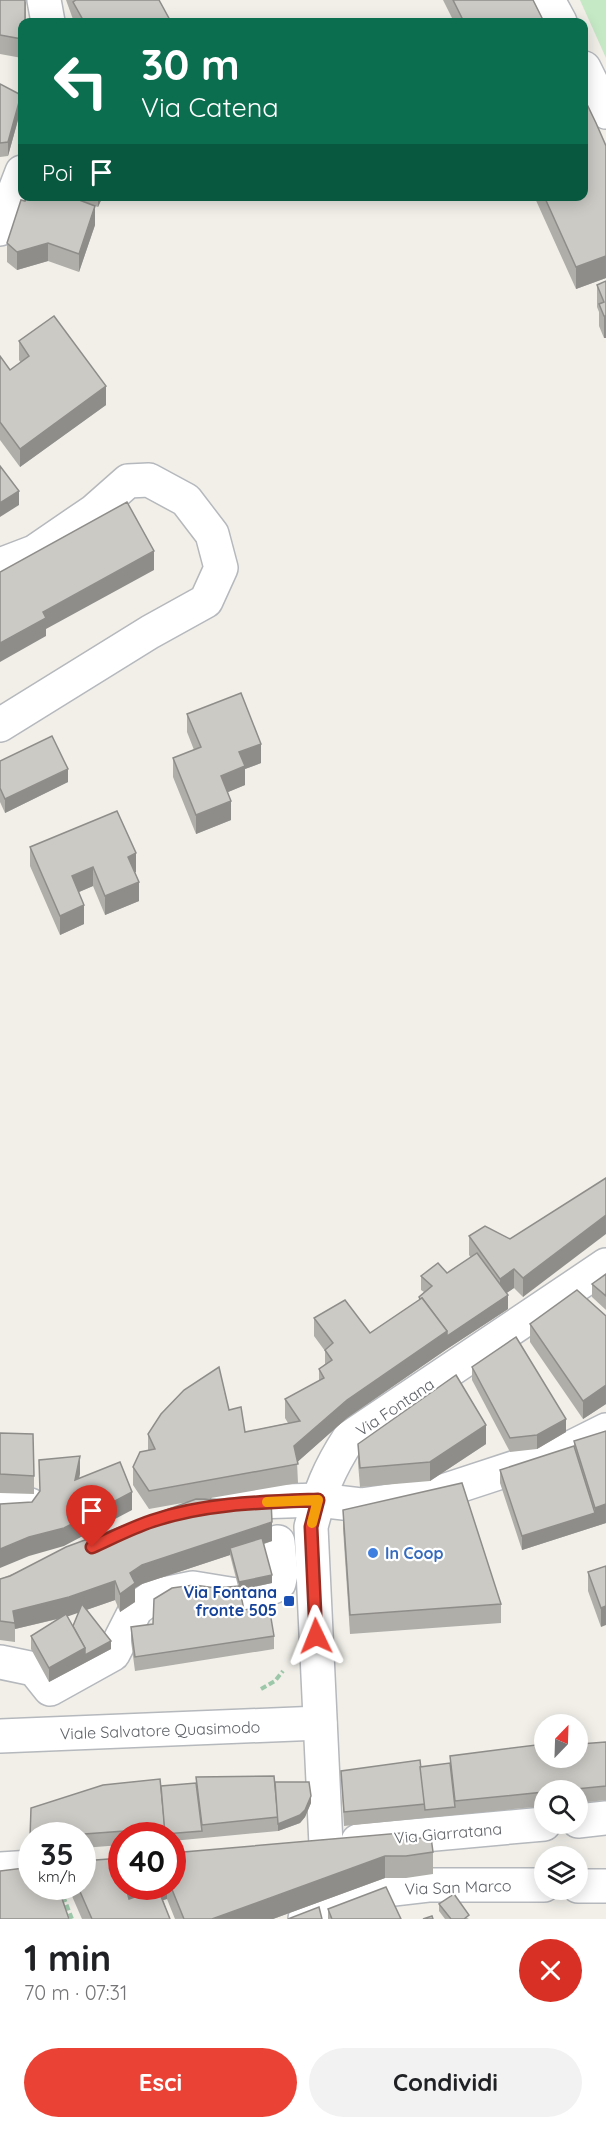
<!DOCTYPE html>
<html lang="it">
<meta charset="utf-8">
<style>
body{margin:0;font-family:Quicksand,sans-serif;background:#f2f2f2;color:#202124;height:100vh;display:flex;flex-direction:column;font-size:22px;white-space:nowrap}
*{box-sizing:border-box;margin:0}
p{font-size:20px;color:#757577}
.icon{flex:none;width:33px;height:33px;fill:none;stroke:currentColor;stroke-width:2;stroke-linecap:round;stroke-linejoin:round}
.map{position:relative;height:1919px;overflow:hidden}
.panel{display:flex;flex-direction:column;background:#fff;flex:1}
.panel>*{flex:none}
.guide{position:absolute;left:18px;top:18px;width:570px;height:183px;border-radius:12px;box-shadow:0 3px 15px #0003;background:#0b6e4f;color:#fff;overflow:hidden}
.needle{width:39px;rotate:23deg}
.fabs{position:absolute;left:534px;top:1714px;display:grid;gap:12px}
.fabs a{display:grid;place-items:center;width:54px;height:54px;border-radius:50%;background:#fff;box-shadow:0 3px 15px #0003;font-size:30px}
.speed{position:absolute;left:18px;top:1822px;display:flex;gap:12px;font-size:30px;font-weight:700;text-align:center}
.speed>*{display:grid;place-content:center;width:78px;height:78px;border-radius:50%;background:#fff;box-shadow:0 3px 15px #0003;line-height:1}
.speed small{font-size:15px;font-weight:400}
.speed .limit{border:9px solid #d22;background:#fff;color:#111}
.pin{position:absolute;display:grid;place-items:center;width:51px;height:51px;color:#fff;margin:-62px -26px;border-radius:50% 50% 50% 0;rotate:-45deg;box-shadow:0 0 6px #0007}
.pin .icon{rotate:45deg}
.me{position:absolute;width:66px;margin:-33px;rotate:358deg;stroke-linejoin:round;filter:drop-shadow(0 0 4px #0008)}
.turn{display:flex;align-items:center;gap:21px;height:126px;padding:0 24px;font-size:27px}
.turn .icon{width:78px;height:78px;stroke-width:2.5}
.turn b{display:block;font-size:42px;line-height:51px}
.then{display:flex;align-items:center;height:57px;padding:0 24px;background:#0003;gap:12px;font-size:22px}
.round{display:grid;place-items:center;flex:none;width:63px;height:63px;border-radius:32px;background:#f2f2f2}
.head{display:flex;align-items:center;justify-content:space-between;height:102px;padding:0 24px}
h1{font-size:36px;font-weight:800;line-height:45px}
.action{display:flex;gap:12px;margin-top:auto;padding:12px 24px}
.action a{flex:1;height:69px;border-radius:36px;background:#ea4335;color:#fff;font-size:24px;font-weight:800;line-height:69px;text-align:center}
.action a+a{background:#f2f2f2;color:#202124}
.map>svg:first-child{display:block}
.green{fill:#c5e8c5}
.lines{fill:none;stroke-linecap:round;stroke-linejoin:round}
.minor-casing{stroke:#b5b8bc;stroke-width:36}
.path{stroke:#9cc7a9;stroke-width:4;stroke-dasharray:6 3;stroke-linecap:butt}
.minor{stroke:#fff;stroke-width:33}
.wall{fill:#afaea9;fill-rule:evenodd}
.shaded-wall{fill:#8f8d8a}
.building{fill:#cccac5;stroke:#8f8d8a;stroke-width:1.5}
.route-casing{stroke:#982c22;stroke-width:15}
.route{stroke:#ea4335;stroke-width:10}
.slow{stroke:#f59e0b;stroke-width:10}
.shop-dot{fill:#3f7fe0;stroke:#fff;stroke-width:2}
.transit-dot{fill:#1a4fb4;stroke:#fff;stroke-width:2}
.labels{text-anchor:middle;stroke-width:4.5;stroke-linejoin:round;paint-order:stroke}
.street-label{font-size:16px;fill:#5f6368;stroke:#fff}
.shop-label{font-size:16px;font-weight:bold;fill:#366cbe;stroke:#fff;text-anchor:start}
.transit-label{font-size:16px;font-weight:bold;fill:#164399;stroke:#fff;text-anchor:end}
</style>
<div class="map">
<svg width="606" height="1919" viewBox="0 0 606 1919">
<rect width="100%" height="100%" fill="#f1efe8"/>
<polygon class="green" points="580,0 606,0 606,58"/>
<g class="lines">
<g class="minor-casing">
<g id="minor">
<polyline points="44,0 48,22"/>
<polyline points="548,0 560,22"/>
<polyline points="584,68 606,112"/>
<polyline points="0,229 22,172"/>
<polyline points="0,565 34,552 94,511 128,481 149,480 186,500 212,534 221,568 206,601 150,632 0,725"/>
<polyline points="0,1503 30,1505"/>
<polyline points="226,1506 255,1502 318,1500 361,1505 431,1495 562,1452 606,1430"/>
<polyline points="0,1662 34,1669 50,1689 113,1654 136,1609 154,1596 193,1588 236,1595 273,1587 279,1583 281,1574 278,1542"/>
<polyline points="0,1736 320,1723"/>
<polyline points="578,1821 606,1818"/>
<polyline points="358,1841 544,1824"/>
<path d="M326 1845 311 1527C320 1491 329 1469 349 1438L606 1265"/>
<polyline points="0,1869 32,1867"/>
<polyline points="578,1886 606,1886"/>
<polyline points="305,1919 385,1890 428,1885 544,1885"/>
</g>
</g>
<g class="path">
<polyline points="261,1689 275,1681 283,1671"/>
<polyline points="60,1888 72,1919"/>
</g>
<use href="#minor" class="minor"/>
</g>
<g class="wall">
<polygon points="0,0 26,2 26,22 22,22 22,58 0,54"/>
<polygon points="66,0 159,0 171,22 74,22"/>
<polygon points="443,0 533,0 544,22 454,22"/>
<polygon points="0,84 21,109 8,156 0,157"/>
<polygon points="606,146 606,278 576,289 534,196 584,196"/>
<polygon points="27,196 103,196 98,207 95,206 95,225 79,272 48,261 17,270 7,262 7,243"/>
<polygon points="606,282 606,338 604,338 599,326 599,312 597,307 597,285"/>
<polygon points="19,341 106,405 20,467 0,440 0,356 10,370 21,363 19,360"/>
<polygon points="187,714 261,763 245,769 245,785 228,792 231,820 196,834 173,777 173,758 194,750 187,732"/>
<polygon points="0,761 68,782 5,813 0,802"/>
<polygon points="30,847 136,872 135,872 139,901 105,915 93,886 79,892 84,924 60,935 30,866"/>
<path d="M606 1178 523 1297 514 1288 506 1293 508 1309 447 1349 347 1418 297 1462 298 1483 205 1499 272 1541 264 1544 272 1583 240 1590 244 1610 274 1636V1649L135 1671 131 1641V1627L153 1624 216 1588 238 1586 230 1555 142 1584 135 1588V1602L120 1612 115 1600 86 1610 111 1649 49 1682 31 1649V1636L58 1619 15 1629V1642L0 1640V1579L188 1502 149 1509 133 1485V1467L148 1451V1434L229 1410 245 1432 288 1423 285 1418V1399L319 1381V1369L325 1364V1351L314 1336V1318L370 1333 419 1300V1297L424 1292 421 1290V1276L447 1273 471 1258 469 1255V1236L510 1239ZM79 1612 73 1626 67 1616Z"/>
<polygon points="606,1274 606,1310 592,1297 592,1284"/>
<polygon points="606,1316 606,1404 583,1419 530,1342 530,1324"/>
<polygon points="472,1367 566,1432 537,1449 510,1452 472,1380"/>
<polygon points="606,1431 606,1523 522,1550 500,1483 500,1470 574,1446 574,1441"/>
<polygon points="0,1433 34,1476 34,1494 0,1493"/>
<polygon points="358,1444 486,1444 430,1481 360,1487 358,1463"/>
<polygon points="343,1510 501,1604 501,1623 350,1634 343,1529"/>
<polygon points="606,1566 601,1627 588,1591 588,1572"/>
<polygon points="606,1742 606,1800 578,1803 578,1791 544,1791 544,1806 344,1826 341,1771 420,1767 450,1763 450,1756"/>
<polygon points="274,1776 275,1782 309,1782 311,1796 311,1803 305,1817 300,1823 278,1831 172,1841 172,1836 122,1836 122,1845 82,1848 82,1836 32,1836 32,1852 30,1852 31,1808 103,1785 160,1779 161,1786 196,1783 196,1777"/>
<polygon points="402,1840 433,1852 433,1874 406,1878 385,1878 273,1919 175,1919 167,1899 163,1900 170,1919 82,1919 68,1887 172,1887"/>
<polygon points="439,1904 469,1919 445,1919 439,1911"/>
<polygon points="328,1909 401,1919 328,1919"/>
</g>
<g class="shaded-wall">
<polygon points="21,95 21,109 8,156 8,142"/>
<polygon points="75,196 80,196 80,202 74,198"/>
<polygon points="98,196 103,196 98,207"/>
<polygon points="95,206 95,225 79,272 79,254"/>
<polygon points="48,243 48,261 17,270 17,252"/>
<polygon points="606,256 606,278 576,289 576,267"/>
<rect x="604" y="316" width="2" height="22"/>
<polygon points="106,386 106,405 20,467 20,449"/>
<polygon points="19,491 19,505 0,517 0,503"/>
<polygon points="154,551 154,570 46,629 46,636 0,662 0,643 43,612"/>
<polygon points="261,744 261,763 245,769 245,785 221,795 221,776 239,752"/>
<polygon points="68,769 68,782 5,813 5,799"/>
<polygon points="231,801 231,820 196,834 196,815"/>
<polygon points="136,853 136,872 128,875 128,857"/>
<polygon points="93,867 93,886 72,895 72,876"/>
<polygon points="139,882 139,901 105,915 105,896"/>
<polygon points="84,905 84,924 60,935 60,916"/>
<polygon points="606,1215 606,1234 523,1297 523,1278"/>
<polygon points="514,1269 514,1288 500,1298 500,1279"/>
<polygon points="508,1295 508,1309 447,1349 347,1418 294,1465 294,1446 347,1400 447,1331"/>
<polygon points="606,1385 606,1404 583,1419 583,1401"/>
<polygon points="566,1419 566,1432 537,1449 537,1435"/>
<polygon points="486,1425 486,1444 430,1481 430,1462"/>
<polygon points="80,1456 80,1474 75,1499 75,1480"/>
<polygon points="132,1492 132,1510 64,1546 29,1556 0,1568 0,1549"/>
<polygon points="606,1504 606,1523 522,1550 522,1536 595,1513 595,1508"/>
<polygon points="272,1522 272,1541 232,1554 230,1548 230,1555 142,1584 135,1588 135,1602 120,1612 120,1594 130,1573 142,1565"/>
<polygon points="272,1575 272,1583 239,1590 239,1582"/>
<polygon points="115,1581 115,1600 69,1616 15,1629 13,1611"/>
<polygon points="606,1606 606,1625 601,1627 601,1608"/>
<polygon points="111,1641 111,1649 49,1682 49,1668 85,1648"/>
<polygon points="311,1796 311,1803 305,1817 300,1823 278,1831 278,1824"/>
<polygon points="385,1856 385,1878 273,1919 212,1919"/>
<polygon points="128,1887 167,1887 167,1899 126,1910 126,1888"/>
</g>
<g class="building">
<polygon points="0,0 25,0 25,22 22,22 22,39 0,35"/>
<polygon points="76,0 159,0 171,22 79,22 83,20 73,2"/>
<polygon points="453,0 533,0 544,22 464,22"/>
<polygon points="0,84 21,95 8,142 0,143"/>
<polygon points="584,98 596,123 606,146 606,256 576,267 544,196 584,196"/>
<polygon points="27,196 75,196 74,198 95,206 79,254 48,243 17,252 7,243 21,200 25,201"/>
<polygon points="606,281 606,316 604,316 599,304 604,302 597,285"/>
<polygon points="54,316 106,386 20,449 0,422 0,356 10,370 29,356 19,341"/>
<polygon points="0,466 19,491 0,503"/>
<polygon points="127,502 154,551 43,612 46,618 0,643 0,572"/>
<polygon points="241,693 261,744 239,752 245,766 221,776 231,801 196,815 173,758 201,747 187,714"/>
<polygon points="52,736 68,769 5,799 0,788 0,761"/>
<polygon points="117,811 136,853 128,857 139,882 105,896 93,867 72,876 84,905 60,916 30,847"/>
<polygon points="606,1178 606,1215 523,1278 514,1269 500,1279 469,1236 485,1226 510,1239"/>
<polygon points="477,1253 508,1295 447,1336 447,1331 422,1298 420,1299 419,1297 432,1286 421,1276 438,1263 447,1273"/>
<polygon points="606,1274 606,1296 592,1284"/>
<polygon points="577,1290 606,1316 606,1385 583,1401 530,1324"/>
<polygon points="422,1298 447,1331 347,1400 294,1446 298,1464 149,1491 133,1467 140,1452 155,1449 148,1434 161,1414 184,1390 219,1367 229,1410 241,1407 245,1432 300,1421 285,1399 324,1378 319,1369 332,1360 325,1350 333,1343 314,1318 345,1300 370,1333"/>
<polygon points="516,1337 566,1419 537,1435 510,1438 472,1367"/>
<polygon points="456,1375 486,1425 430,1462 360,1468 358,1444"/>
<polygon points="606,1431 606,1504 595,1508 574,1441"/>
<polygon points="0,1433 33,1434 34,1476 0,1474"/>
<polygon points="574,1446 595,1513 522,1536 500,1470"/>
<polygon points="80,1456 75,1480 120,1462 132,1492 64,1528 29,1537 0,1549 0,1504 32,1502 40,1491 39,1460"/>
<polygon points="462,1483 501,1604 350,1615 343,1510"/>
<polygon points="196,1499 271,1500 272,1522 142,1565 130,1573 135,1583 120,1594 115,1581 69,1597 13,1611 15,1623 0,1621 0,1579 10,1576 66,1547"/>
<polygon points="262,1538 272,1575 239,1582 230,1548"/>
<polygon points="606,1566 606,1606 601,1608 588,1572"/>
<polygon points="194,1585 216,1588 239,1586 244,1610 269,1606 274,1636 135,1657 131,1627 153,1624 154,1599 172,1588"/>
<polygon points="82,1604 111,1641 85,1655 85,1648 73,1626"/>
<polygon points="66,1614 85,1648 49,1668 31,1636"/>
<polygon points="578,1740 580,1740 580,1744 606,1742 606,1786 556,1791 544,1791 544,1792 455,1801 450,1756 544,1744 544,1758 578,1758"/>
<polygon points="420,1760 425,1804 344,1812 341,1771"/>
<polygon points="450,1763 455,1807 425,1810 420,1767"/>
<polygon points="274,1776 278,1817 202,1825 196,1777"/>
<polygon points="160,1779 165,1828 57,1836 32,1836 32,1838 30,1838 31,1808 103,1785"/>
<polygon points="275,1782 309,1782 311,1796 305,1810 300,1815 278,1824"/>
<polygon points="196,1783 202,1831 165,1834 161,1786"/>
<polygon points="401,1833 402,1840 431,1837 433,1852 406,1856 385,1856 212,1919 184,1919 171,1887 172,1887 172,1853"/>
<polygon points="122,1858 122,1887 128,1887 126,1888 129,1899 158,1889 170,1919 92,1919 78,1887 82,1887 82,1861"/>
<polygon points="32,1867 32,1887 58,1887 69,1919 0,1919 0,1871"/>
<polygon points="386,1887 401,1919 332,1919 328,1909"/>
<polygon points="454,1894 469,1915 464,1919 451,1919 439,1904"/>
<polygon points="319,1907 322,1919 288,1919"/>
<polygon points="432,1916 433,1919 423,1919"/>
</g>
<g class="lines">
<g class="route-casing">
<path id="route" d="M92 1547C112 1538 131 1528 152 1521 205 1503 262 1502 318 1500L311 1527 316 1636"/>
</g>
<use href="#route" class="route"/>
<polyline class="slow" points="267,1502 318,1500 312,1523"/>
</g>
<circle class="shop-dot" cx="373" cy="1553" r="6"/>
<rect class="transit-dot" x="283" y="1595" width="12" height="12" rx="3"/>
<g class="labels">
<g class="street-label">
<text transform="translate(395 1407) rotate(-34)" y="6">Via Fontana</text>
<text transform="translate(160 1730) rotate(-2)" y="6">Viale Salvatore Quasimodo</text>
<text transform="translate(448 1833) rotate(-5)" y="6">Via Giarratana</text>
<text transform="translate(458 1887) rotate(-2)" y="6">Via San Marco</text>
</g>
<g class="shop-label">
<text x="385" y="1559">In Coop</text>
</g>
<g class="transit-label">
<text x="277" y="1598">Via Fontana<tspan x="277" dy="18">fronte 505</tspan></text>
</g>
</g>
</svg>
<div class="fabs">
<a><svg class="needle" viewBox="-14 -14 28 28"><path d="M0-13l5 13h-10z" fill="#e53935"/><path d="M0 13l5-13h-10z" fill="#757577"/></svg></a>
<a><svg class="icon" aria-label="search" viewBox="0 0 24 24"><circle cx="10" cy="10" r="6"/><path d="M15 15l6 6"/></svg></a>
<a><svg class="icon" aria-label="layers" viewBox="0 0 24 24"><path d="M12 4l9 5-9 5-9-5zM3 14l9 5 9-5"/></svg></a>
</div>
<div class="speed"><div>35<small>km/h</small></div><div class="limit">40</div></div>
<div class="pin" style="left:92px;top:1547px;background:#d93025"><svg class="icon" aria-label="arrive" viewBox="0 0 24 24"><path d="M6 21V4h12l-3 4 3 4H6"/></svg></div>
<svg class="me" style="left:316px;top:1636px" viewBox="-20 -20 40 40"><path d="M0-17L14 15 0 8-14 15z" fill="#ea4335" stroke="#fff" stroke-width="4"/></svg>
<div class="guide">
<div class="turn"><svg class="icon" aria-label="left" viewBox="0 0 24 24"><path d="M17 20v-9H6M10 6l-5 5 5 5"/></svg><div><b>30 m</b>Via Catena</div></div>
<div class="then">Poi<svg class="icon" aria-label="arrive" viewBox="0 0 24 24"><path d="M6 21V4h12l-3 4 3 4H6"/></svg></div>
</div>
</div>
<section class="panel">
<div class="head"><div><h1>1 min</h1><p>70 m · 07:31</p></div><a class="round" style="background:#d93025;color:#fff"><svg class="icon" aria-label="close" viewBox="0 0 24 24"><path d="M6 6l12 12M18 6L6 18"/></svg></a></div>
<div class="action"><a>Esci</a><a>Condividi</a></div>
</section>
